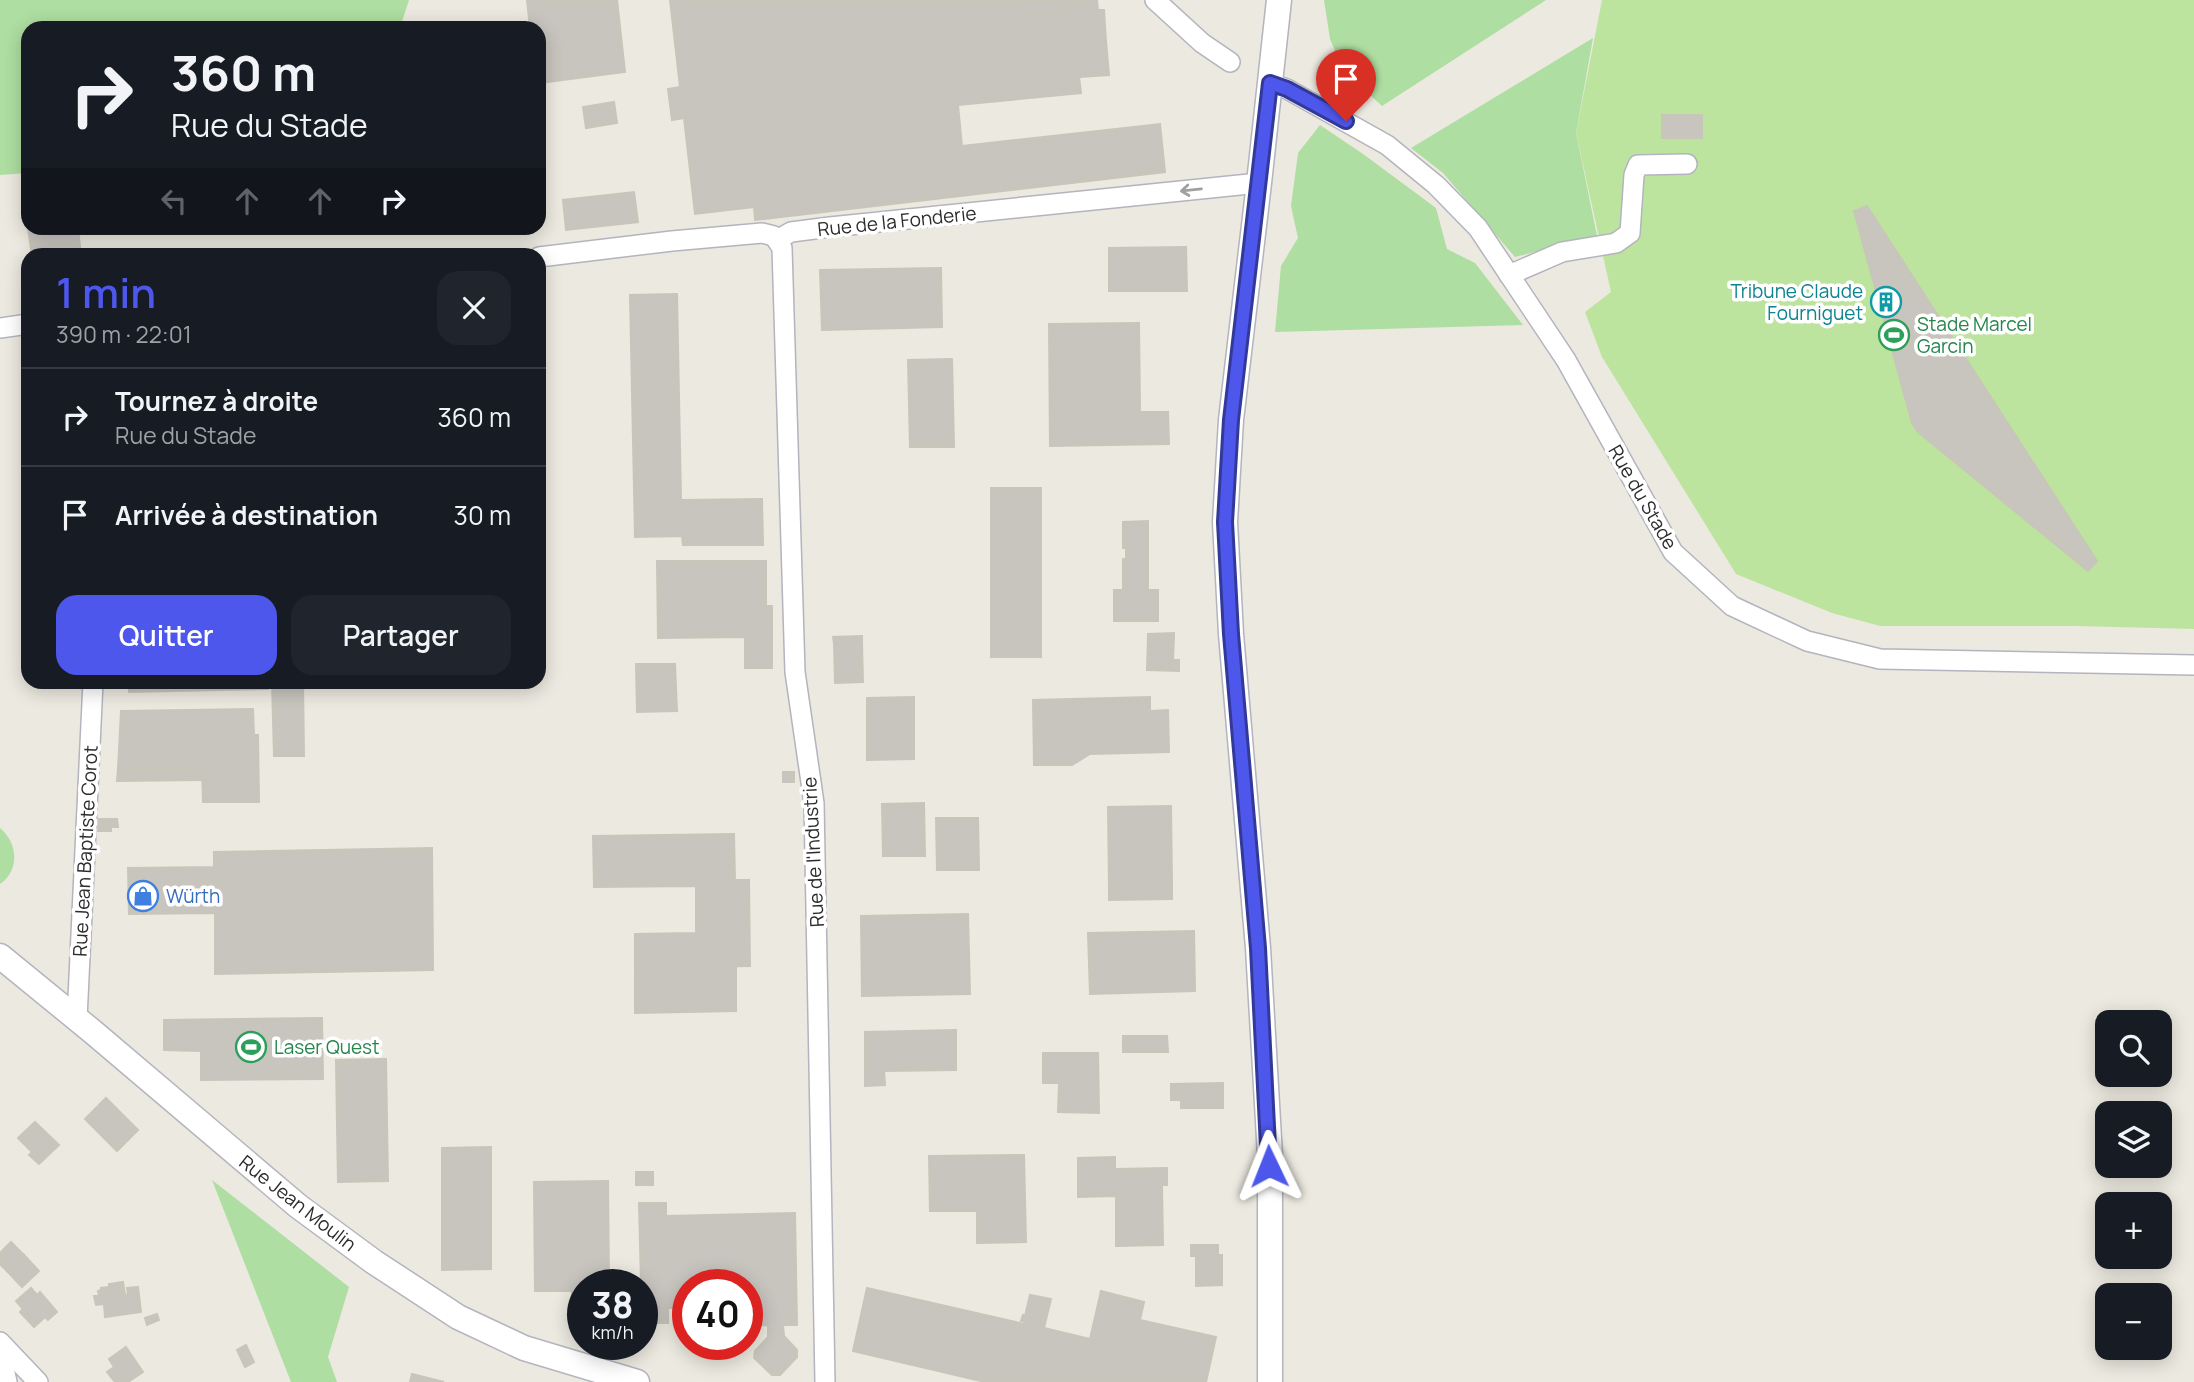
<!DOCTYPE html>
<html lang="fr">
<meta charset="utf-8">
<style>
body{margin:0;font-family:Manrope,sans-serif;background:#20242c;color:#f1f3f6;height:100vh;display:flex;flex-direction:column;font-size:26px;white-space:nowrap}
*{box-sizing:border-box;margin:0}
p{font-size:23px;color:#9ea1a6}
.icon{flex:none;width:38px;height:38px;fill:none;stroke:currentColor;stroke-width:2;stroke-linecap:round;stroke-linejoin:round}
.map{position:relative;flex:1;overflow:hidden}
.panel{position:absolute;left:21px;top:248px;width:525px;height:441px;display:flex;flex-direction:column;background:#171b24;border-radius:21px;box-shadow:0 4px 18px #0003}
.panel>*{flex:none}
.top-card{position:absolute;left:21px;top:21px;width:525px;height:214px;border-radius:21px;box-shadow:0 4px 18px #0003;background:#171b24;color:#f1f3f6;overflow:hidden}
.buttons{position:absolute;left:2095px;top:1010px;display:grid;gap:14px}
.buttons a{display:grid;place-items:center;width:77px;height:77px;border-radius:14px;background:#171b24;box-shadow:0 4px 18px #0003;font-size:35px}
.speed{position:absolute;left:567px;top:1269px;display:flex;gap:14px;font-size:35px;font-weight:700;text-align:center}
.speed>*{display:grid;place-content:center;width:91px;height:91px;border-radius:50%;background:#171b24;box-shadow:0 4px 18px #0003;line-height:1}
.speed small{font-size:18px;font-weight:400}
.speed .limit{border:10px solid #d22;background:#fff;color:#111}
.pin{position:absolute;display:grid;place-items:center;width:60px;height:60px;color:#fff;margin:-72px -30px;border-radius:50% 50% 50% 0;rotate:-45deg;box-shadow:0 0 7px #0007}
.pin .icon{rotate:45deg}
.me{position:absolute;width:77px;margin:-38px;rotate:358deg;stroke-linejoin:round;filter:drop-shadow(0 0 5px #0008)}
.turn{display:flex;align-items:center;gap:24px;height:147px;padding:0 35px;font-size:32px}
.turn .icon{width:91px;height:91px;stroke-width:2.5}
.turn b{display:block;font-size:49px;line-height:60px}
.lanes{display:flex;align-items:center;height:66px;padding:0 35px;background:#0003;justify-content:center;gap:35px;direction:ltr}
.lanes .off{opacity:.35}
.round{display:grid;place-items:center;flex:none;width:74px;height:74px;border-radius:21px;background:#20242c}
.head{display:flex;align-items:center;justify-content:space-between;height:119px;padding:0 35px}
h1{font-size:42px;font-weight:600;line-height:52px;color:#4e57eb}
.button{display:flex;gap:14px;margin-top:auto;padding:14px 35px}
.button a{flex:1;height:80px;border-radius:21px;background:#4e57eb;color:#fff;font-size:28px;font-weight:600;line-height:80px;text-align:center}
.button a+a{background:#20242c;color:#f1f3f6}
ul{padding:0;list-style:none}
li{display:flex;align-items:center;gap:21px;height:98px;padding:0 35px;border-top:2px solid #363941}
li div{flex:1}
li b{display:block;font-size:26px}
li em{font-style:normal}
.map>svg:first-child{display:block}
.green{fill:#aedea1}
.pitch{fill:#bde49e}
.building{fill:#c8c5bf;stroke:#c8c5b9;stroke-width:2}
.lines{fill:none;stroke-linecap:round;stroke-linejoin:round}
.minor-casing{stroke:#b3b4be;stroke-width:22}
.tertiary-casing{stroke:#b3b4be;stroke-width:27}
.minor{stroke:#fff;stroke-width:19}
.tertiary{stroke:#fff;stroke-width:24}
.oneway{stroke:#a0a0a0}
.route-casing{stroke:#333999;stroke-width:18}
.route{stroke:#4e57eb;stroke-width:12}
.labels{text-anchor:middle;stroke-width:7;stroke-linejoin:round;paint-order:stroke}
.street-label{font-size:19px;fill:#2c2c2c;stroke:#fff}
.culture-label{font-size:19px;fill:#0d838f;stroke:#fff;text-anchor:end}
.leisure-label{font-size:19px;fill:#27864d;stroke:#fff;text-anchor:start}
.shop-label{font-size:19px;fill:#366cbe;stroke:#fff;text-anchor:start}
</style>
<div class="map">
<svg width="2194" height="1382" viewBox="0 0 2194 1382">
<rect width="100%" height="100%" fill="#ece9e0"/>
<g class="green">
<polygon points="0,0 409,0 400,28 28,28 28,173 0,175"/>
<polygon points="1324,0 1546,0 1382,106 1366,91 1351,88 1330,39"/>
<polygon points="1593,38 1576,133 1597,236 1515,257 1443,173 1411,148"/>
<polygon points="1320,125 1363,154 1436,208 1447,249 1475,263 1523,325 1275,332 1281,266 1298,238 1291,206 1298,153"/>
<path d="M0 828C18 843 20 870 0 884Z"/>
<polygon points="212,1180 349,1287 328,1357 337,1382 291,1382"/>
</g>
<polygon class="pitch" points="1602,0 2194,0 2194,629 2076,626 1880,626 1832,613 1736,574 1602,357 1585,312 1611,292 1576,133"/>
<g class="building">
<polygon points="527,0 617,0 625,72 539,83 539,28 530,28"/>
<polygon points="670,0 1070,0 1071,12 1013,17 1017,48 1106,41 1109,75 1079,77 1081,93 958,105 962,146 1160,124 1165,172 755,220 754,207 695,214 684,118 672,120 668,89 680,87"/>
<polygon points="1070,0 1097,0 1098,10 1104,10 1106,41 1017,48 1013,17 1071,12"/>
<polygon points="614,102 617,123 586,128 583,107"/>
<rect x="1662" y="115" width="40" height="23"/>
<polygon points="634,192 638,222 566,230 563,200"/>
<polygon points="1867,206 2097,561 2088,571 1951,426 1930,394 1854,211"/>
<polygon points="1854,211 1930,394 1951,426 2088,571 1918,432 1912,423"/>
<polygon points="28,228 78,228 81,256 32,256"/>
<polygon points="1186,247 1187,291 1109,291 1109,248"/>
<polygon points="941,268 942,327 822,330 820,270"/>
<polygon points="677,294 681,500 762,499 763,545 683,545 682,536 635,537 630,295"/>
<polygon points="1139,323 1140,412 1168,412 1169,444 1050,446 1049,324"/>
<polygon points="952,359 954,447 910,447 908,360"/>
<polygon points="991,488 1041,488 1041,550 991,551"/>
<polygon points="1148,521 1148,548 1123,548 1123,522"/>
<polygon points="1126,548 1148,548 1148,590 1158,590 1158,621 1114,621 1114,590 1123,590 1123,559 1126,559"/>
<polygon points="1041,550 1041,639 991,640 991,551"/>
<polygon points="657,561 766,561 766,606 772,606 772,668 745,668 745,637 658,638"/>
<polygon points="1174,633 1174,637 1148,637 1148,634"/>
<polygon points="862,636 862,642 834,643 833,637"/>
<polygon points="1148,637 1174,637 1173,660 1179,660 1179,671 1147,670"/>
<polygon points="1041,639 1041,657 991,657 991,640"/>
<polygon points="862,642 863,682 835,683 834,643"/>
<polygon points="636,664 675,664 677,711 637,712"/>
<polygon points="129,682 268,682 268,689 129,692"/>
<polygon points="272,682 303,682 304,756 274,756"/>
<polygon points="914,697 914,759 867,760 867,698"/>
<polygon points="1150,697 1150,711 1168,710 1169,752 1090,754 1072,765 1034,765 1033,700"/>
<polygon points="253,709 254,735 258,735 259,802 203,802 202,768 118,769 121,711"/>
<polygon points="202,768 203,780 117,781 118,769"/>
<rect x="783" y="772" width="11" height="10"/>
<polygon points="924,803 925,856 883,856 882,804"/>
<polygon points="1171,806 1172,885 1109,887 1108,807"/>
<polygon points="936,818 978,818 979,870 937,870"/>
<polygon points="99,819 117,819 118,827 111,827 111,831 98,831"/>
<polygon points="734,834 735,880 749,880 750,966 635,968 635,934 696,933 696,886 594,887 593,836"/>
<polygon points="432,848 433,970 215,974 215,913 129,914 128,868 214,867 214,852"/>
<polygon points="1172,885 1172,899 1109,900 1109,887"/>
<polygon points="968,914 970,994 862,996 861,916"/>
<polygon points="1194,931 1195,991 1090,994 1088,933"/>
<polygon points="736,966 736,1011 635,1013 635,968"/>
<polygon points="322,1018 323,1079 201,1080 201,1051 164,1050 164,1020"/>
<polygon points="956,1030 956,1070 884,1071 885,1085 865,1086 865,1032"/>
<polygon points="1123,1036 1167,1036 1168,1052 1123,1052"/>
<polygon points="1043,1053 1098,1053 1099,1113 1058,1112 1059,1083 1043,1083"/>
<polygon points="386,1059 387,1123 337,1124 336,1060"/>
<polygon points="1223,1083 1223,1108 1181,1108 1181,1100 1171,1100 1171,1084"/>
<polygon points="106,1098 138,1130 117,1151 85,1119"/>
<polygon points="35,1122 59,1145 39,1164 29,1155 32,1152 18,1138"/>
<polygon points="387,1123 388,1181 338,1182 337,1124"/>
<polygon points="491,1147 491,1269 442,1270 442,1148"/>
<polygon points="1024,1155 1026,1242 977,1243 977,1211 930,1211 929,1156"/>
<polygon points="1115,1157 1115,1169 1167,1168 1167,1185 1162,1185 1163,1245 1116,1246 1116,1196 1078,1197 1078,1158"/>
<rect x="636" y="1172" width="17" height="13"/>
<polygon points="608,1181 609,1284 583,1284 583,1306 572,1306 572,1291 535,1291 534,1182"/>
<polygon points="639,1203 666,1203 666,1216 795,1213 797,1325 783,1325 784,1336 797,1350 797,1357 780,1375 772,1375 754,1358 755,1351 768,1337 768,1325 748,1326 747,1284 688,1284 688,1308 668,1308 668,1323 642,1323"/>
<polygon points="11,1242 24,1255 7,1271 0,1264 0,1253"/>
<polygon points="1191,1245 1218,1245 1218,1255 1222,1255 1222,1285 1196,1286 1196,1256 1191,1256"/>
<polygon points="24,1255 39,1271 22,1287 7,1271"/>
<polygon points="123,1282 125,1295 128,1294 127,1288 138,1287 141,1312 105,1317 104,1304 96,1305 94,1296 99,1296 98,1291 101,1290 101,1288 109,1287 109,1284"/>
<polygon points="31,1288 37,1295 40,1292 57,1312 48,1320 45,1317 34,1327 20,1312 23,1309 16,1301"/>
<polygon points="867,1288 1024,1324 1024,1321 1021,1321 1023,1315 1025,1316 1030,1295 1051,1299 1044,1328 1090,1339 1101,1291 1144,1302 1140,1320 1216,1337 1206,1382 985,1382 853,1351"/>
<polygon points="157,1314 159,1320 147,1325 145,1318"/>
<polygon points="246,1345 254,1362 245,1367 237,1350"/>
<polygon points="126,1347 143,1372 128,1382 115,1382 107,1372 114,1367 109,1359"/>
<polygon points="412,1374 444,1382 410,1382"/>
</g>
<g class="lines">
<g class="minor-casing">
<g id="minor">
<polyline points="1155,0 1202,43 1230,62"/>
<polyline points="1270,83 1287,89 1387,145 1436,185 1478,228 1566,360 1673,552 1732,606 1807,641 1880,659 2194,665"/>
<polyline points="777,240 791,232 830,227 1259,183"/>
<polyline points="539,257 672,241 762,233 774,236 782,248 795,672 814,803 825,1382"/>
<polyline points="1509,275 1562,252 1616,243 1630,233 1634,175 1638,165 1687,164"/>
<polyline points="0,328 28,324"/>
<polyline points="77,1019 93,682"/>
<polyline points="0,1342 38,1382"/>
<polyline points="0,1350 7,1382"/>
</g>
</g>
<g class="tertiary-casing">
<g id="tertiary">
<polyline points="0,956 93,1032 298,1206 374,1262 458,1317 524,1348 637,1382"/>
<polyline points="1270,1382 1270,1156 1258,948 1231,634 1225,522 1231,420 1259,183 1279,0"/>
</g>
</g>
<use href="#minor" class="minor"/>
<use href="#tertiary" class="tertiary"/>
</g>
<defs><path id="oneway-shaft" d="M-6 0H5M1.5-3L5.5 0L1.5 3" fill="none" stroke-width="1.6" stroke-linecap="round" stroke-linejoin="round" transform="scale(1.75)"/></defs>
<use class="oneway" href="#oneway-shaft" transform="translate(1191 190) rotate(174)"/>
<g class="lines">
<g class="route-casing">
<polyline id="route" points="1269,1166 1258,948 1231,634 1225,522 1231,420 1270,83 1287,89 1346,121"/>
</g>
<use href="#route" class="route"/>
</g>
<defs>
<g id="building-ring" transform="scale(1.575)"><circle r="9.5" fill="#fff" stroke="#0f9aa8" stroke-width="1.5"/><path d="M-4-6H4V6H1V3H-1V6H-4ZM-2.5-4.3h1.7v1.8h-1.7ZM.8-4.3h1.7v1.8H.8ZM-2.5-1h1.7V.8h-1.7ZM.8-1h1.7V.8H.8Z" fill="#0f9aa8"/></g>
<g id="stadium-ring" transform="scale(1.575)"><circle r="9.5" fill="#fff" stroke="#2e9e5b" stroke-width="1.5"/><path d="M0-5a6.5 5 0 1 0 0 10a6.5 5 0 1 0 0-10ZM-3.5-1.8h7v3.6h-7Z" fill="#2e9e5b"/></g>
<g id="shop-ring" transform="scale(1.575)"><circle r="9.5" fill="#fff" stroke="#3f7fe0" stroke-width="1.5"/><path d="M-5-2.5h2.3a2.7 3.5 0 0 1 5.4 0H5L5.5 6h-11ZM-1.5-2.5h3a1.5 2.3 0 0 0-3 0Z" fill="#3f7fe0"/></g>
</defs>
<g fill-rule="evenodd">
<use href="#building-ring" x="1886" y="302"/>
<use href="#stadium-ring" x="1894" y="335"/>
<use href="#shop-ring" x="143" y="896"/>
<use href="#stadium-ring" x="251" y="1047"/>
</g>
<g class="labels">
<g class="street-label">
<text transform="translate(897 221) rotate(-6)" y="7">Rue de la Fonderie</text>
<text transform="translate(1643 497) rotate(60)" y="7">Rue du Stade</text>
<text transform="translate(85 851) rotate(-87)" y="7">Rue Jean Baptiste Corot</text>
<text transform="translate(813 852) rotate(-93)" y="7">Rue de l'Industrie</text>
<text transform="translate(298 1203) rotate(38)" y="7">Rue Jean Moulin</text>
</g>
<g class="culture-label">
<text x="1863" y="298">Tribune Claude<tspan x="1863" dy="22">Fourniguet</tspan></text>
</g>
<g class="leisure-label">
<text x="1917" y="331">Stade Marcel<tspan x="1917" dy="22">Garcin</tspan></text>
<text x="274" y="1054">Laser Quest</text>
</g>
<g class="shop-label">
<text x="166" y="903">Würth</text>
</g>
</g>
</svg>
<div class="buttons">
<a><svg class="icon" aria-label="search" viewBox="0 0 24 24"><circle cx="10" cy="10" r="6"/><path d="M15 15l6 6"/></svg></a>
<a><svg class="icon" aria-label="layers" viewBox="0 0 24 24"><path d="M12 4l9 5-9 5-9-5zM3 14l9 5 9-5"/></svg></a>
<a>+</a>
<a>−</a>
</div>
<div class="speed"><div>38<small>km/h</small></div><div class="limit">40</div></div>
<div class="pin" style="left:1346px;top:121px;background:#d93025"><svg class="icon" aria-label="arrive" viewBox="0 0 24 24"><path d="M6 21V4h12l-3 4 3 4H6"/></svg></div>
<svg class="me" style="left:1269px;top:1166px" viewBox="-20 -20 40 40"><path d="M0-17L14 15 0 8-14 15z" fill="#4e57eb" stroke="#fff" stroke-width="4"/></svg>
<div class="top-card">
<div class="turn"><svg class="icon" aria-label="right" viewBox="0 0 24 24"><path d="M7 20v-9h11M14 6l5 5-5 5"/></svg><div><b>360 m</b>Rue du Stade</div></div>
<div class="lanes"><svg class="icon off" aria-label="left" viewBox="0 0 24 24"><path d="M17 20v-9H6M10 6l-5 5 5 5"/></svg><svg class="icon off" aria-label="ahead" viewBox="0 0 24 24"><path d="M12 20V5M6 11l6-6 6 6"/></svg><svg class="icon off" aria-label="ahead" viewBox="0 0 24 24"><path d="M12 20V5M6 11l6-6 6 6"/></svg><svg class="icon" aria-label="right" viewBox="0 0 24 24"><path d="M7 20v-9h11M14 6l5 5-5 5"/></svg></div>
</div>
<section class="panel">
<div class="head"><div><h1>1 min</h1><p>390 m · 22:01</p></div><a class="round"><svg class="icon" aria-label="close" viewBox="0 0 24 24"><path d="M6 6l12 12M18 6L6 18"/></svg></a></div>
<ul>
<li><svg class="icon" aria-label="right" viewBox="0 0 24 24"><path d="M7 20v-9h11M14 6l5 5-5 5"/></svg><div><b>Tournez à droite</b><p>Rue du Stade</p></div><em>360 m</em></li>
<li><svg class="icon" aria-label="arrive" viewBox="0 0 24 24"><path d="M6 21V4h12l-3 4 3 4H6"/></svg><div><b>Arrivée à destination</b></div><em>30 m</em></li>
</ul>
<div class="button"><a>Quitter</a><a>Partager</a></div>
</section>
</div>
